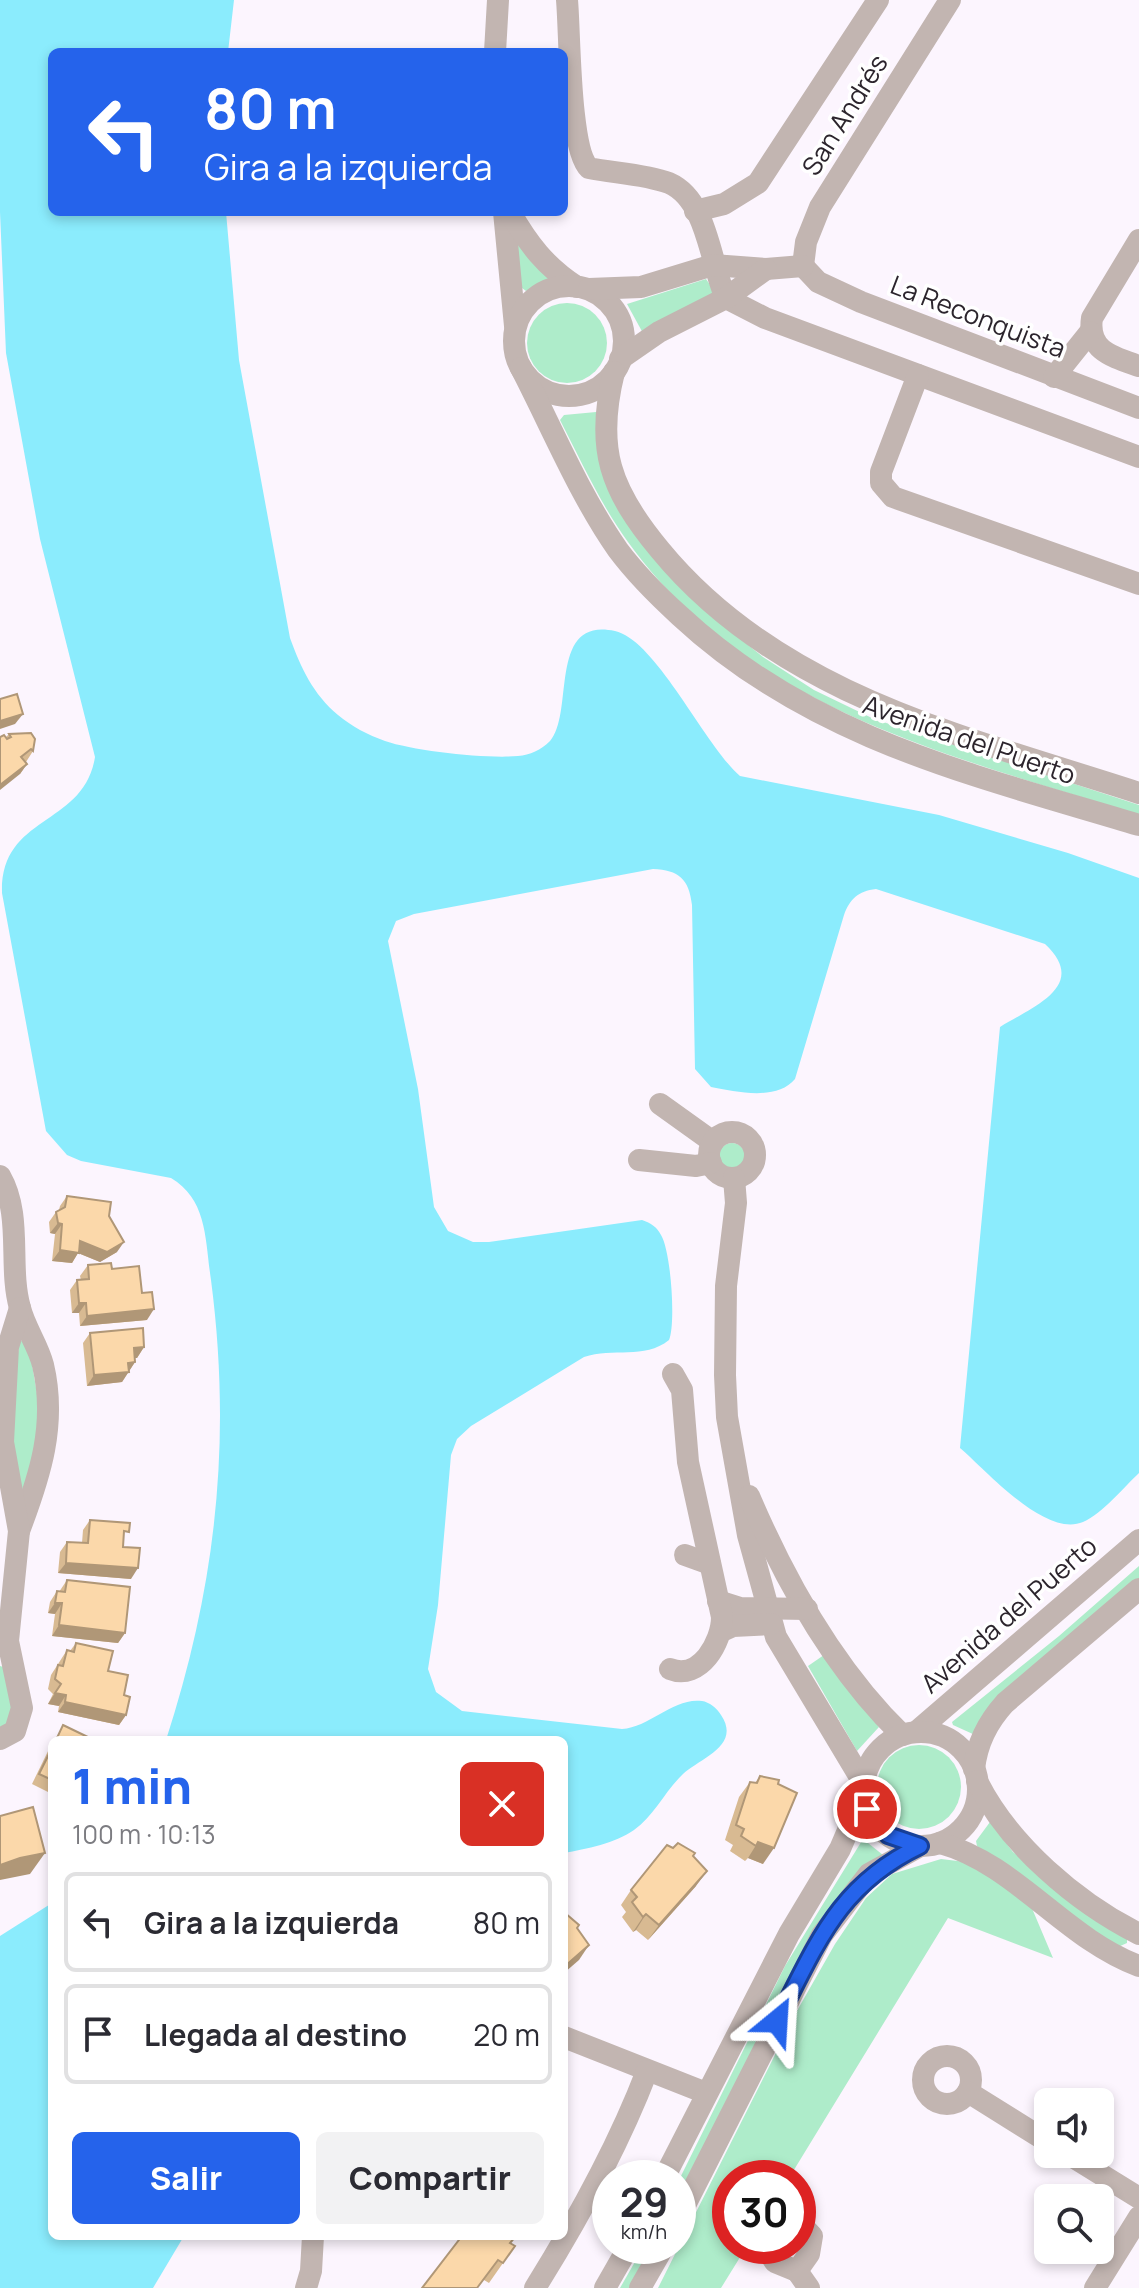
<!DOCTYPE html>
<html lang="es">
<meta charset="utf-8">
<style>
body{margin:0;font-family:Manrope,sans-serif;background:#f2f2f3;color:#2b2b33;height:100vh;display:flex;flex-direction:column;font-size:30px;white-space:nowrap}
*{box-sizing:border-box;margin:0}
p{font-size:26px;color:#7c7c81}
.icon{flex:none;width:44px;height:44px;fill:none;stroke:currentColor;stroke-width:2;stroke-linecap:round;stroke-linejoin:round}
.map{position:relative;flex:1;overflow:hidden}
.panel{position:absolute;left:48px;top:1736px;width:520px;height:504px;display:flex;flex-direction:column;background:#fff;border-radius:12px;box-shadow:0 4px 12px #0003}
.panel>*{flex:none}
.top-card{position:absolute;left:48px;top:48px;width:520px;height:168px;border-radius:12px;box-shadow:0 4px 12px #0003;background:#2563eb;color:#fff;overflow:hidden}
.controls{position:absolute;left:1034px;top:2088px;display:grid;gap:16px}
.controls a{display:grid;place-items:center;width:80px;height:80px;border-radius:12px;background:#fff;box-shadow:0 4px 12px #0003;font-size:40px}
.speed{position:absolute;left:592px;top:2160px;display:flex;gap:16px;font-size:40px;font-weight:700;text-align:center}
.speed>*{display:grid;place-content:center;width:104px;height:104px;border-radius:50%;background:#fff;box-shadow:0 4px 12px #0003;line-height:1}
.speed small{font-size:20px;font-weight:400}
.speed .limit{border:12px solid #d22;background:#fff;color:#111}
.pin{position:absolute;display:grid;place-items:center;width:68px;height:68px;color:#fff;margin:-34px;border:4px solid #fff;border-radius:50%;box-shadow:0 2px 8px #0007}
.me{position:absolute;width:88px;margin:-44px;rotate:27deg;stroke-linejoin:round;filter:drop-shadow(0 0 6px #0008)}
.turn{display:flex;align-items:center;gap:28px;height:168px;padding:0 24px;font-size:36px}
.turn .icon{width:104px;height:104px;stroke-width:2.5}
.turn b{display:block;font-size:56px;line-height:68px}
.round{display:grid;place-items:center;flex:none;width:84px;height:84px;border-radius:12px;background:#f2f2f3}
.headline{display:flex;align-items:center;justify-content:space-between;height:136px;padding:0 24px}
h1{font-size:48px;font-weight:800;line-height:60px;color:#2563eb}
.primary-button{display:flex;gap:16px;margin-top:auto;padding:16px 24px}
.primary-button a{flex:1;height:92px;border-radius:12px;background:#2563eb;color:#fff;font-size:32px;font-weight:800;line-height:92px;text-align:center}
.primary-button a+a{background:#f2f2f3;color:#2b2b33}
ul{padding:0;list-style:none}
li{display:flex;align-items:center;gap:24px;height:100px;margin:0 16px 12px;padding:0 8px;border:4px solid #e1e1e2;border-radius:12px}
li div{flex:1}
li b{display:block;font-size:30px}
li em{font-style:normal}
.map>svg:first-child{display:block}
.green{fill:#aeecca}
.water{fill:#8becfd}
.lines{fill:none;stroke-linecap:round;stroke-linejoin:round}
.minor{stroke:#c2b5b1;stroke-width:22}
.wall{fill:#d8ba92}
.shaded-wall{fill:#b09777}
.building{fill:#fbd8aa;stroke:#b09777;stroke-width:2}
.route-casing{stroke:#184099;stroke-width:20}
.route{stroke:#2563eb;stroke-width:14}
.labels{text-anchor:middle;stroke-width:7;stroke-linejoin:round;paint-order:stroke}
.street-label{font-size:26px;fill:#2c252d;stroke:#fff}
</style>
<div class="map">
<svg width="1139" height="2288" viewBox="0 0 1139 2288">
<rect width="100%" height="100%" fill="#fcf5fe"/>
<g class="green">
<polygon points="511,232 548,276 548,280 526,291 522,288"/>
<polygon points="706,279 715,292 644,335 627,304"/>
<circle cx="567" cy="343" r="40"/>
<path d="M596 412 597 442 711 615 763 657 814 690 874 719 1139 805V815C953 756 749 710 628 542 601 505 581 461 560 420L564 415Z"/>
<circle cx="732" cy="1156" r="13"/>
<path d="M20 1341H24L31 1358 43 1429 25 1494C1 1458 13 1381 20 1341Z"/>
<polygon points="1139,1566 1139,1581 975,1735 953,1725 952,1722 1059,1636"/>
<polygon points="824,1655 879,1727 857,1751 808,1666"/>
<polygon points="0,1666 7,1668 16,1715 0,1734"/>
<circle cx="919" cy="1787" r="42"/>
<polygon points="990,1822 1013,1852 1127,1939 1127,1943 1118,1947 1110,1943 977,1846 976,1841"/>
<polygon points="863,1839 883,1855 873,1862 678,2204 678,2182 785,1966"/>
<polygon points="941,1859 974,1863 1031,1906 1053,1958 948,1918 789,2178 730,2178 730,2246 747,2246 721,2288 658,2288 798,2009 835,1944 866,1898 892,1874"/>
<polygon points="644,2246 655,2246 631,2288 620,2288"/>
</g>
<g class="water">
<path d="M0 0H234L228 52H52V212H226L239 360 290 638C301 668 313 694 338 715 351 726 368 735 385 741 414 751 487 759 518 756 530 755 541 750 550 741 575 713 547 616 615 631 656 640 705 746 740 776L939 815 1068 853 1139 878V1473C1123 1488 1103 1513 1083 1522 1045 1538 987 1471 960 1448L1000 1027C1032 1007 1090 986 1045 944L876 889C858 891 850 899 844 915L795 1079C777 1101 737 1092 711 1087L695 1069 692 905C689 879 679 870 653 869L414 914 396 921 388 941 418 1089 434 1207 448 1231 473 1242H489L642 1220C651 1223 657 1227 661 1235 671 1251 676 1324 669 1340 644 1360 613 1347 584 1357L471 1426 457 1439 451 1455 438 1605 428 1669 436 1692 462 1711 622 1729C650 1727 674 1697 702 1701 709 1702 717 1708 721 1715 742 1746 699 1759 683 1774 665 1791 654 1816 634 1830 616 1843 586 1849 564 1853V1740H166C216 1586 232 1441 211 1280 205 1241 208 1200 171 1178L81 1161 67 1155 46 1131 2 893C0 814 84 827 95 757L40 539 6 353 0 212Z"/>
<polygon points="52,1903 52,2236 184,2236 153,2288 0,2288 0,1936"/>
</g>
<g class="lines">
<g class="minor">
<path d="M567 0C570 32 569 150 589 168 614 173 645 174 669 183 708 200 710 264 726 298L765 318 1139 457"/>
<polyline points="495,52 498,0"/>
<polyline points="695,211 724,204 758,183 878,0"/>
<polyline points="504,212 515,326"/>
<path d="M510 212C528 244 546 267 577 287"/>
<path d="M1139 240 1092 318C1087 351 1113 357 1139 366"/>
<polyline points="803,266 818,282 861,302 1139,408"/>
<polyline points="803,266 806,242 820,207 950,0"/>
<circle cx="569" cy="341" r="55"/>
<polyline points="589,289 641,287 713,265 766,269 803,266"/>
<polyline points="620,359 659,332 726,298 766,269"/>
<path d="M521 368C552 428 579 494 618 550 636 574 658 596 680 616 811 738 973 775 1139 825"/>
<path d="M614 372C595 448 610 490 660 550 780 696 968 737 1139 793"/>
<polyline points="918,375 881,472 881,483 893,497 1139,584"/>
<polyline points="1054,377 1090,332"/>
<polyline points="660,1104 713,1142"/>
<circle cx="732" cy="1155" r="23"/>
<polyline points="639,1160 696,1166 711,1163"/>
<path d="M0 1176C23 1216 8 1265 20 1308 25 1328 38 1345 43 1365 57 1424 40 1476 19 1531"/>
<polyline points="734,1178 736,1203 726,1286 725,1375 727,1417 748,1535 776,1637 864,1784"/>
<path d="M749 1496C786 1583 835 1670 902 1735"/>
<polyline points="685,1555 710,1564"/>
<polyline points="718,1601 740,1608 807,1609"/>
<polyline points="722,1631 733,1626 771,1624"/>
<path d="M670 1669C700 1681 722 1642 722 1617L688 1462 682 1390 673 1374"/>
<polyline points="916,1732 1139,1540"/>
<circle cx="921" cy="1789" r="57"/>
<polyline points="0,1739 15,1731 22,1708 8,1641 19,1531 3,1442 8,1347 20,1308"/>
<path d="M974 1769C977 1743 987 1723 1005 1703L1139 1589"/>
<path d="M977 1781C1009 1845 1076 1902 1139 1934"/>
<path d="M940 1843C1016 1864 1064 1938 1139 1966"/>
<polyline points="564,2037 706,2093"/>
<circle cx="947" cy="2080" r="24"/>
<polyline points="968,2092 1048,2142"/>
<polyline points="1068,2154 1139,2198"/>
<polyline points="664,2178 789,1934 840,1849 864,1793"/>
<polyline points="678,2219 822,1935 869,1874 920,1846"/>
<polyline points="765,2246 775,2262 797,2271 809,2254 812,2236 798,2221"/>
<polyline points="797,2271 809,2288"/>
<polyline points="306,2288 311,2271 313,2236"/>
<path d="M535 2288C578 2219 618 2147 647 2071"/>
<polyline points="605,2288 629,2246"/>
<polyline points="640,2288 664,2246"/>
<polyline points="1095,2288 1139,2217"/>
</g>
</g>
<g class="wall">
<polygon points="9,734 33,751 26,762 27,764 20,774 6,737"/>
<polygon points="67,1196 109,1216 117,1252 100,1262 78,1253 72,1263 52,1261 55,1234 50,1233 49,1222 56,1212 59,1210 60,1206"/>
<polygon points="88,1265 112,1269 142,1293 147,1320 80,1326 79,1313 72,1313 70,1290 77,1280 81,1280 80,1276"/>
<polygon points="90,1333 144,1347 137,1358 135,1358 135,1362 122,1382 87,1386 83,1343"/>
<polygon points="90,1520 124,1539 123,1547 131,1579 58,1573 60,1552 67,1542 82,1543 83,1530"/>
<polygon points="67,1580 125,1633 118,1643 52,1636 55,1614 48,1613 50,1602 57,1591 59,1592"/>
<polygon points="76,1643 108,1671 124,1695 126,1715 119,1725 58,1712 59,1706 48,1704 53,1694 48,1689 51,1675 67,1650 70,1651"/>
<polygon points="52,1743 52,1794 32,1784"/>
<polygon points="760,1776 763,1864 748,1858 745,1861 730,1851 733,1845 725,1840 739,1797 750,1782 755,1783"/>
<polygon points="673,1848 693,1856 696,1886 648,1940 636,1930 633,1932 622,1917 626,1912 621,1905 631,1890"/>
<polygon points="462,2236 516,2236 511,2243 515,2246 489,2283 484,2280"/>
</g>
<g class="shaded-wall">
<polygon points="23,714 15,724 0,729 0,721"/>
<polygon points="27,764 20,774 0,790 0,785"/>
<polygon points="58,1223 62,1224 55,1234 50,1233"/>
<polygon points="80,1241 124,1242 117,1252 100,1262 78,1253 72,1263 52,1261 60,1250"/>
<polygon points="79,1303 86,1303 79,1313 72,1313"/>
<polygon points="154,1309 147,1320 80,1326 87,1316"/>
<polygon points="144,1347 137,1358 127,1358 134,1348"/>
<polygon points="135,1362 122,1382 87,1386 94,1375 128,1363"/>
<polygon points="66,1563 138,1568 131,1579 58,1573"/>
<polygon points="55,1603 62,1603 55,1614 48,1613"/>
<polygon points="59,1625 125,1633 118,1643 52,1636"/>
<polygon points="55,1693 66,1695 59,1706 48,1704"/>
<polygon points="65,1702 126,1715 119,1725 58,1712"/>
<polygon points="758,1842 774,1848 763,1864 748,1858"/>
<polygon points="45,1853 30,1874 0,1880 0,1865 20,1858"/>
<polygon points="707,1871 696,1886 648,1940 659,1925"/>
<polygon points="646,1914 636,1930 633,1932 643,1917"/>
<polygon points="589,1945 579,1960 564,1973 564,1967"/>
</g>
<g class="building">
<polygon points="17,694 23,714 0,721 0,699"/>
<polygon points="31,733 35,739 33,751 31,749 21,757 27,764 0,785 0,737 4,735 7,739 11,737 9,734"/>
<polygon points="67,1196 111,1202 109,1216 124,1242 107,1252 80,1241 79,1253 60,1250 62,1224 58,1223 56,1212 65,1207"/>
<polygon points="111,1263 112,1269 139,1266 142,1293 152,1292 154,1309 87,1316 86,1303 79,1303 77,1280 89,1279 88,1265"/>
<polygon points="143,1328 144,1347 134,1348 135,1362 128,1363 129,1372 94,1375 90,1333"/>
<polygon points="90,1520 130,1523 129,1532 124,1531 123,1547 140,1548 138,1568 66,1563 67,1542 88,1543"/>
<polygon points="67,1580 130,1587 125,1633 59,1625 62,1603 55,1603 57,1591 65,1592"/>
<polygon points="76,1643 113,1651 108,1671 128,1675 124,1695 130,1697 126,1715 65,1702 66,1695 55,1693 61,1684 55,1679 58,1665 63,1666 67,1650 74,1652"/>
<polygon points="63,1725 94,1740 56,1740"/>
<polygon points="52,1748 52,1780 39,1774"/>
<polygon points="760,1776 779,1780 778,1784 797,1793 774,1848 758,1842 756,1846 741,1836 744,1829 736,1825 750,1782 757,1783"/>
<polygon points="33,1807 45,1853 20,1858 0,1865 0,1816"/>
<polygon points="678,1843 695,1853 693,1856 707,1871 659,1925 646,1914 643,1917 632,1902 637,1897 631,1890 667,1845 673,1848"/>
<polygon points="565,1913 579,1925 577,1928 589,1945 564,1967"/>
<polygon points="462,2236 516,2236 510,2243 515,2246 503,2263 498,2260 477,2288 422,2288"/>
</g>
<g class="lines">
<g class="route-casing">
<path id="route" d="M777 2021C817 1944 838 1885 920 1846L888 1835 867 1809"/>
</g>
<use href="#route" class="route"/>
</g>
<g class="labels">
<g class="street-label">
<text transform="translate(845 115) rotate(-58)" y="9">San Andrés</text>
<text transform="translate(978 317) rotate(21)" y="9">La Reconquista</text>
<text transform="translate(969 740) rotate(19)" y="9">Avenida del Puerto</text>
<text transform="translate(1009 1615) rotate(-41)" y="9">Avenida del Puerto</text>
</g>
</g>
</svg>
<div class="controls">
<a><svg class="icon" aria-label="sound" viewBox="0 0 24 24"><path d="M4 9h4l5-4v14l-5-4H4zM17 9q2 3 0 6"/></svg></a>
<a><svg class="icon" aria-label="search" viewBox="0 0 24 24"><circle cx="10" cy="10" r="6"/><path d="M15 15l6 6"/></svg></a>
</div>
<div class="speed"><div>29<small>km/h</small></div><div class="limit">30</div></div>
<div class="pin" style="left:867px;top:1809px;background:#d93025"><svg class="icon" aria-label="arrive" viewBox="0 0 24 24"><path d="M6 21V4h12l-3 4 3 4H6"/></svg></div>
<svg class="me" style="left:777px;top:2021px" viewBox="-20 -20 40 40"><path d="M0-17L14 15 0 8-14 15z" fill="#2563eb" stroke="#fff" stroke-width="4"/></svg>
<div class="top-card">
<div class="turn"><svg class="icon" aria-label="left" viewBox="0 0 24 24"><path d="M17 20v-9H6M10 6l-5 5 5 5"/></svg><div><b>80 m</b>Gira a la izquierda</div></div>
</div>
<section class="panel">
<div class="headline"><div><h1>1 min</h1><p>100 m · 10:13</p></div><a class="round" style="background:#d93025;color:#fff"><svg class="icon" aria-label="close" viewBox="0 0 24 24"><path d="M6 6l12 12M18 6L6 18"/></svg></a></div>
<ul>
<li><svg class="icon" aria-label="left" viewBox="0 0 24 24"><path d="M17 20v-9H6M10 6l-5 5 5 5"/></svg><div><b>Gira a la izquierda</b></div><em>80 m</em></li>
<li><svg class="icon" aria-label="arrive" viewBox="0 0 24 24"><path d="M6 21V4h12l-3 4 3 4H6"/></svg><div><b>Llegada al destino</b></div><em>20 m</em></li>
</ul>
<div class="primary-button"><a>Salir</a><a>Compartir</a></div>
</section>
</div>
